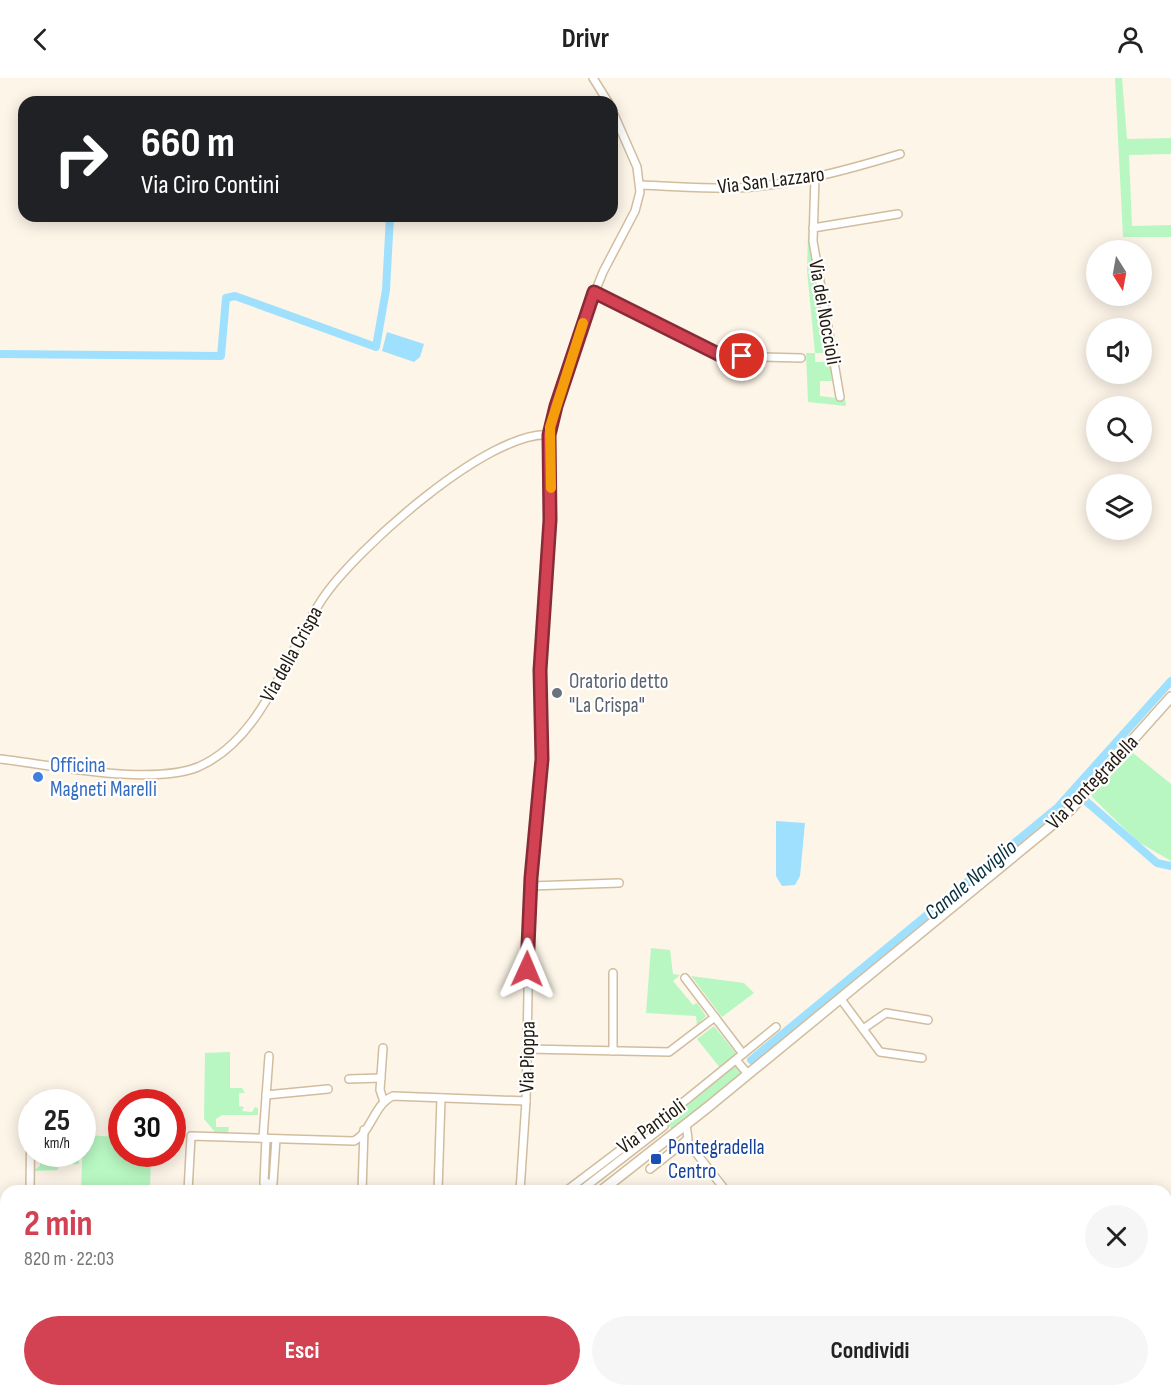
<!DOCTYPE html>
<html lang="it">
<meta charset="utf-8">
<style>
body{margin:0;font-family:"Sofia Sans Condensed",sans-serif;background:#f6f6f6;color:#222;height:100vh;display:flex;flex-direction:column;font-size:22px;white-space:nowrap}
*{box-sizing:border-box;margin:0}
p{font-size:20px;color:#767676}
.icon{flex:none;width:33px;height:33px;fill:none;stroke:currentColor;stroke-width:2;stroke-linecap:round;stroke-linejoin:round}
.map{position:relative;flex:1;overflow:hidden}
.panel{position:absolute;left:0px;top:1107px;width:1172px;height:212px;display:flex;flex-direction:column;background:#fff;border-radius:18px 18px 0 0;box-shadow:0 3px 15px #0003}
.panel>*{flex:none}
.guide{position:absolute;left:18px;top:18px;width:600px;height:126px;border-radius:18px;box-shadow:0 3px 15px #0003;background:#202124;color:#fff;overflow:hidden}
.needle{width:39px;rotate:169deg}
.tools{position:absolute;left:1086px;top:162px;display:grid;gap:12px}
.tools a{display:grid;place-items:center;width:66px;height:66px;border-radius:50%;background:#fff;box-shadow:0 3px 15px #0003;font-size:30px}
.speed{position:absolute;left:18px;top:1011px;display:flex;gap:12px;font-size:30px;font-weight:700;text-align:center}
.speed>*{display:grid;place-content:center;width:78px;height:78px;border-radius:50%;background:#fff;box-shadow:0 3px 15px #0003;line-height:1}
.speed small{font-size:15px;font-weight:400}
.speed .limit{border:9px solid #d22;background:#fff;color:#111}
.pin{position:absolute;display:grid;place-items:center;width:51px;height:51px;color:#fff;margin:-26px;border:3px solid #fff;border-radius:50%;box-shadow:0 2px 6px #0007}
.me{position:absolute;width:66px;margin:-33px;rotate:1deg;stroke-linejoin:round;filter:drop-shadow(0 0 4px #0008)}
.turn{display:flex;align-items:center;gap:21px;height:126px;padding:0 24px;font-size:27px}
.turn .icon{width:78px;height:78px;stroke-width:2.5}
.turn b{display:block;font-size:42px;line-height:51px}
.round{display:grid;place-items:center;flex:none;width:63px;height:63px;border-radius:32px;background:#f6f6f6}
.summary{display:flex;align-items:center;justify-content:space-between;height:102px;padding:0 24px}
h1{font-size:36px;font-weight:700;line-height:45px;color:#d24253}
.action{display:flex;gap:12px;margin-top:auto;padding:12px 24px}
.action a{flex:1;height:69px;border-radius:36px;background:#d24253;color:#fff;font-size:24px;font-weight:700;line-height:69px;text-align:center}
.action a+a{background:#f6f6f6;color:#222}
header{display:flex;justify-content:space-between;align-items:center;height:78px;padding:0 24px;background:#fff;font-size:27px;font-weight:700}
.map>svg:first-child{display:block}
.green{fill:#b8f7c2}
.water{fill:#a0e0ff}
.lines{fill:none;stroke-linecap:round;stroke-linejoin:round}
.canal{stroke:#a0e0ff;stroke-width:8}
.street-casing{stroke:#d1bd9e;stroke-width:10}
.secondary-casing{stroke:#d1bd9e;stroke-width:12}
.street{stroke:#fff;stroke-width:7}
.secondary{stroke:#fff;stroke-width:9}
.route-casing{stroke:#882b36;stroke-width:15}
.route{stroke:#d24253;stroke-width:10}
.slow{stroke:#f59e0b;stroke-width:10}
.worship-dot{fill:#6b7280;stroke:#fff;stroke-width:2}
.shop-dot{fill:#3f7fe0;stroke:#fff;stroke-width:2}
.transit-dot{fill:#1a4fb4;stroke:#fff;stroke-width:2}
.labels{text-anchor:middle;stroke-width:4.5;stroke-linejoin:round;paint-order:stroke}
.street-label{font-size:21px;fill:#221a0f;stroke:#fff}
.worship-label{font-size:21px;fill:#5b616d;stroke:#fff;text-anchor:start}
.shop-label{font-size:21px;fill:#366cbe;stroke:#fff;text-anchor:start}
.transit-label{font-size:21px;fill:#164399;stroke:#fff;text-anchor:start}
.water-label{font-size:22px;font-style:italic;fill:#082f3f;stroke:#fff}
</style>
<header><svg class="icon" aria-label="back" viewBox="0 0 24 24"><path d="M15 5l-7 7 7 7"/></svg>Drivr<svg class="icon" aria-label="person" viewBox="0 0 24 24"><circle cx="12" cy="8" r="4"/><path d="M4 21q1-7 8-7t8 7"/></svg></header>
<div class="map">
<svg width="1171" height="1318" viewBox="0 0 1171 1318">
<rect width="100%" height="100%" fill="#fdf5e8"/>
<g class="green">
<polygon points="1115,0 1122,0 1127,61 1171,60 1171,76 1129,77 1132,148 1171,147 1171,159 1123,159"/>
<polygon points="808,155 827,275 815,275 815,284 830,284 832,303 820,303 820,318 845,321 846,328 808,324 806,275 815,275 807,192"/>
<polygon points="1133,675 1171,706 1171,783 1137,763 1091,718"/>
<rect x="522" y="846" width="4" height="37"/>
<polygon points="651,870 670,872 673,896 680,897 673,903 693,927 697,925 706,938 697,947 696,938 646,935"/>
<polygon points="691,898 744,905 754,915 722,939"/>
<polygon points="714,948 738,978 721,991 697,961"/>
<polygon points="230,974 230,1010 242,1010 245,1015 239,1015 239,1028 244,1029 242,1033 252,1034 255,1029 258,1030 258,1037 222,1037 216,1041 216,1049 229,1049 228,1054 215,1054 204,1041 205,975"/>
<polygon points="736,987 742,996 672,1052 666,1043"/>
<polygon points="83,1057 121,1059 122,1076 151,1076 150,1113 81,1113"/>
<polygon points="40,1076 79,1076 79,1086 58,1087 58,1092 33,1093 40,1088"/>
</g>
<g class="water">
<polygon points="387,254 424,266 420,279 414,284 382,273"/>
<polygon points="776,743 805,745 800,798 795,807 782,808 776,798"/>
</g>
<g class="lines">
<g class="canal">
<polyline points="0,276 221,278 226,220 235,218 376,269 386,212 390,138"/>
<polyline points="1087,724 1157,785 1171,788"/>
<polyline points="751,982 1058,729 1171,603"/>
</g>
<g class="street-casing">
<g id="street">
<polyline points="593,0 608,24"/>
<polyline points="815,99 813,163 840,319"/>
<path d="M640 107C672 108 705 111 737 110 793 107 847 92 900 76"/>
<polyline points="813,150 898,136"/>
<polyline points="594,214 722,278 801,280"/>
<path d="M0 681C52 687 151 708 198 689 263 661 286 575 323 520 355 472 490 351 550 357"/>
<polyline points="530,808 619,805"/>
<polyline points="685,900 743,976"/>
<polyline points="840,920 880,974 922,980"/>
<polyline points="863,951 886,935 928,942"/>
<polyline points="383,970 380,1012 384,1024"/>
<polyline points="527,971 669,974 715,939"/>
<polyline points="613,973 613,895"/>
<polyline points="736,982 748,996"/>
<polyline points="349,1001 381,1000"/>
<polyline points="266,1017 328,1011"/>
<polyline points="263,1060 269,978"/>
<polyline points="266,1060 264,1105 273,1105 276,1061"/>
<polyline points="686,1062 726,1113"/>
<polyline points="650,1091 688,1061 686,1046"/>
<polyline points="30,1113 31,1028"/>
<path d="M188 1113 191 1058 354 1063C371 1055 374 1026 393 1018L526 1023"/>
<polyline points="362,1113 364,1052"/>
<polyline points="438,1113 441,1020"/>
<polyline points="520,1113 526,1023 530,808 542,681 540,592 550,443 550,353 587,234 603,194 635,133 640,114 637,89 612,32"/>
<polyline points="566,1113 686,1022 776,949"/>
<polyline points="580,1113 664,1048"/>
<polyline points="75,1312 78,1318"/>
<polyline points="550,1312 558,1315 568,1312"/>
<polyline points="608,1312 609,1318"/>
<polyline points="144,1318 144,1312"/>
<polyline points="215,1318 215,1312"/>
<polyline points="339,1318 340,1315 385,1315"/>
<polyline points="498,1318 498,1312"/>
<polyline points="527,1318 531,1312"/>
</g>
</g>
<g class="secondary-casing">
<g id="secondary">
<polyline points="601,1113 708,1029 1070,732 1171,619"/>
<polyline points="0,1260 6,1256"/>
</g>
</g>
<use href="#street" class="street"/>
<use href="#secondary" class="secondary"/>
</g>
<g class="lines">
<g class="route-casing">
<polyline id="route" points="527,891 531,800 542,681 540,592 550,442 549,357 556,328 594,214 722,278 742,278"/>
</g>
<use href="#route" class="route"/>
<polyline class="slow" points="551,410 550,349 583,245"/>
</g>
<circle class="worship-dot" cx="557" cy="615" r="6"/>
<circle class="shop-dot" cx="38" cy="699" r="6"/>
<rect class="transit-dot" x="650" y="1075" width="12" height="12" rx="3"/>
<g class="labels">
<g class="street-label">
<text transform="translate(771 102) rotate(-7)" y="7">Via San Lazzaro</text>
<text transform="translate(825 234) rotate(80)" y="7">Via dei Noccioli</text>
<text transform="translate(291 576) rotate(-61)" y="7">Via della Crispa</text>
<text transform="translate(1092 704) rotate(-46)" y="7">Via Pontegradella</text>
<text transform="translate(527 979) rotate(-89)" y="7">Via Pioppa</text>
<text transform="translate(651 1048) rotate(-36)" y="7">Via Pantioli</text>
</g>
<g class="worship-label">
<text x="569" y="610">Oratorio detto<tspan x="569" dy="24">"La Crispa"</tspan></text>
</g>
<g class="shop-label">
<text x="50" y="694">Officina<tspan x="50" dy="24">Magneti Marelli</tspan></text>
</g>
<g class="transit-label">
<text x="668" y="1076">Pontegradella<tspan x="668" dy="24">Centro</tspan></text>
</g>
<g class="water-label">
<text transform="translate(970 801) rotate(-40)" y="8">Canale Naviglio</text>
</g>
</g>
</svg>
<div class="tools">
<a><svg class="needle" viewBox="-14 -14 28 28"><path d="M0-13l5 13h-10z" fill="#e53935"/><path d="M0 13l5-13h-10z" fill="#767676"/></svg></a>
<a><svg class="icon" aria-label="sound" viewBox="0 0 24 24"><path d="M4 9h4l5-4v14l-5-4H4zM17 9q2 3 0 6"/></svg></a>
<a><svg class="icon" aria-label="search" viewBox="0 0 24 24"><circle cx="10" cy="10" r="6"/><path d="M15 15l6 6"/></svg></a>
<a><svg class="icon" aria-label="layers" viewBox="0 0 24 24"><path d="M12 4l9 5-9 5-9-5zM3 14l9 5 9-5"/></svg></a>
</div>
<div class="speed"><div>25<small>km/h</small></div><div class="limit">30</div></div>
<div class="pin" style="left:742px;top:278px;background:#d93025"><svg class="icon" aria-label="arrive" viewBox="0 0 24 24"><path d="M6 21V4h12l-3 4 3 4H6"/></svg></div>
<svg class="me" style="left:527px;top:891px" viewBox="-20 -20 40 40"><path d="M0-17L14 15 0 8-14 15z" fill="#d24253" stroke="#fff" stroke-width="4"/></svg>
<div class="guide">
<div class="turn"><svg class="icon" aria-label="right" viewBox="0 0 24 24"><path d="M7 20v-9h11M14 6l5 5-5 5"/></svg><div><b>660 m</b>Via Ciro Contini</div></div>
</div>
<section class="panel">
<div class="summary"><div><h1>2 min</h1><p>820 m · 22:03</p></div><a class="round"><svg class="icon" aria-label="close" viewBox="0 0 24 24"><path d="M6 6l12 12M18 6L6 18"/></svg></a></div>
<div class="action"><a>Esci</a><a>Condividi</a></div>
</section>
</div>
